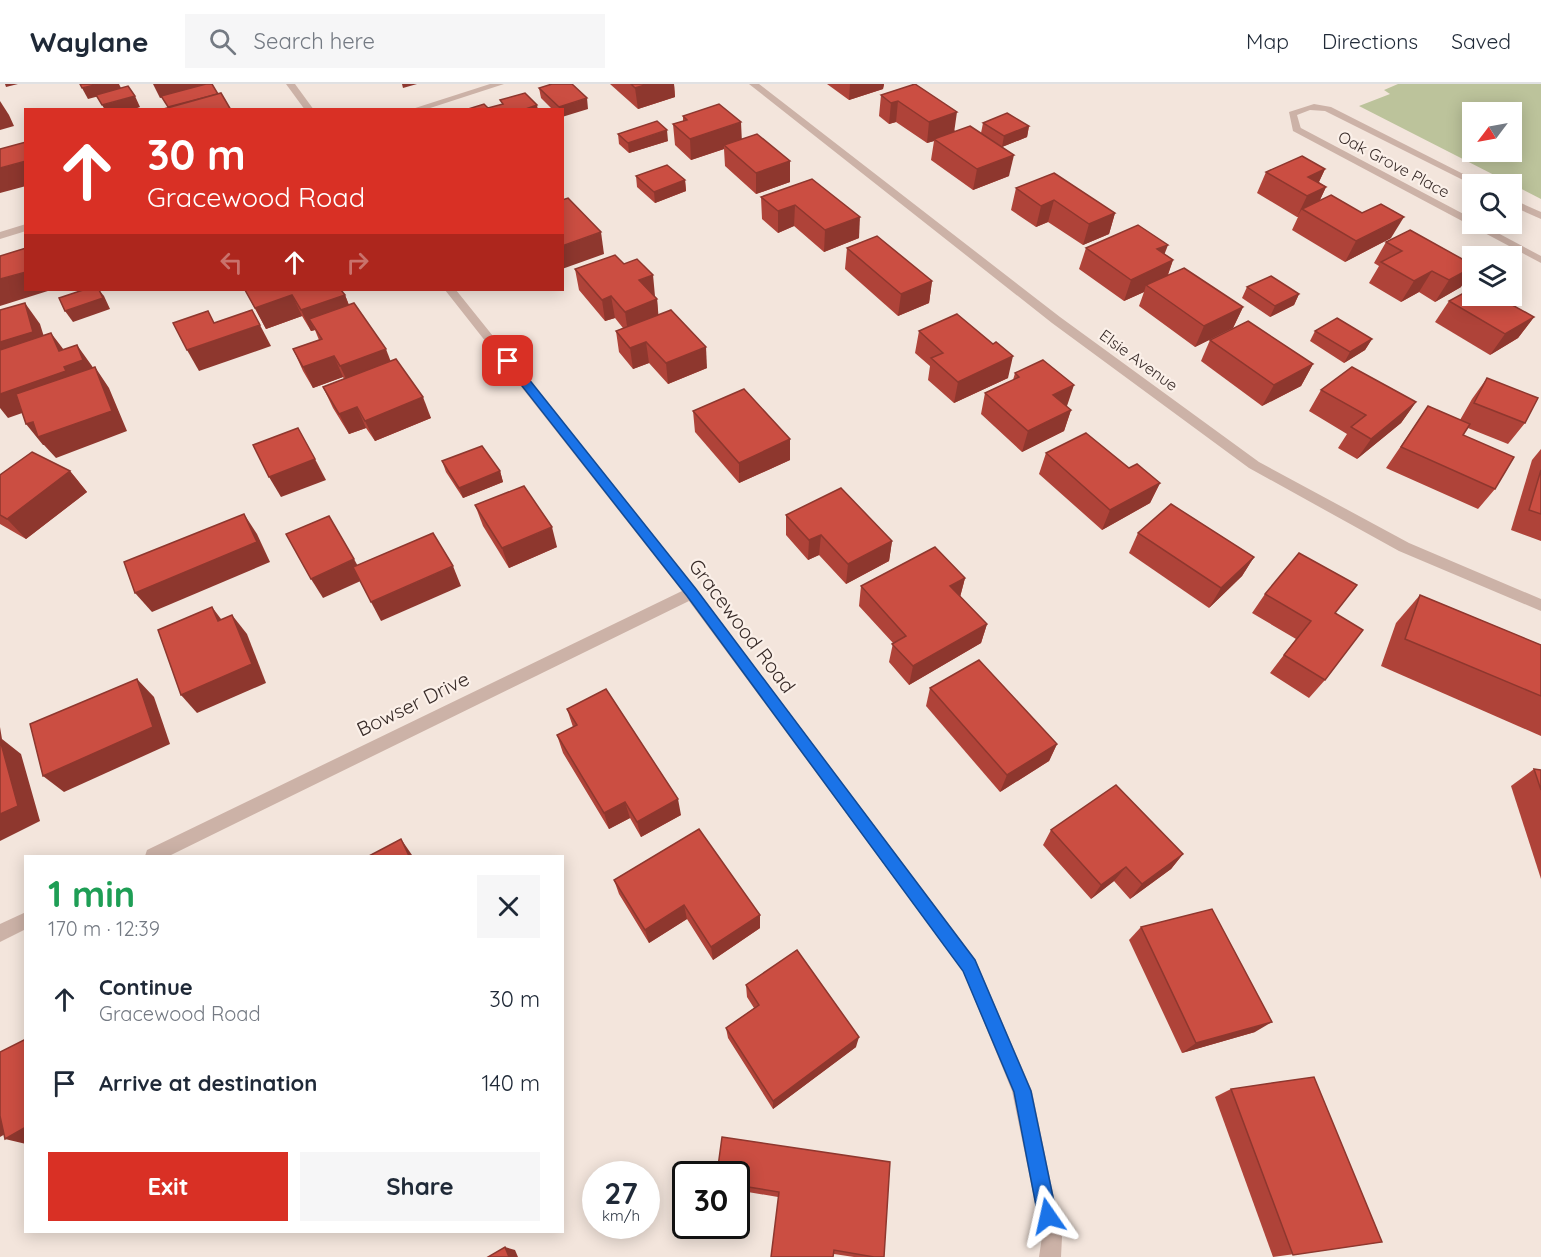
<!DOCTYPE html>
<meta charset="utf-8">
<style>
body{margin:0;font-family:Quicksand,sans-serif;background:#f6f6f7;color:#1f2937;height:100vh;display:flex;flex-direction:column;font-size:22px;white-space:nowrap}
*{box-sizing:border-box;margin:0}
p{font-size:20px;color:#747a83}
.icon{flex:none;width:33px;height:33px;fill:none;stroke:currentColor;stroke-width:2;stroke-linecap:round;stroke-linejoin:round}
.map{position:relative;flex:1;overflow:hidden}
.drawer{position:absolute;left:24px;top:771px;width:540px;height:378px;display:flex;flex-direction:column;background:#fff;border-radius:0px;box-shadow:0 3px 15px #0003}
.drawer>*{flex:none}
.banner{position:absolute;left:24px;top:24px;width:540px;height:183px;border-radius:0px;box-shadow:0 3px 15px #0003;background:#d93025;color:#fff;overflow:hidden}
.needle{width:39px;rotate:238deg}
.fabs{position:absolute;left:1462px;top:18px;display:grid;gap:12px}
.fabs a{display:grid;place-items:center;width:60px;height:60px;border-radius:0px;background:#fff;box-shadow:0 3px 15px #0003;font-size:30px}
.speed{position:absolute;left:582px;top:1077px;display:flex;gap:12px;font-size:30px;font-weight:700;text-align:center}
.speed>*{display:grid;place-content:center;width:78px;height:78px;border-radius:50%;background:#fff;box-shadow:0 3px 15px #0003;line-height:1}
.speed small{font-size:15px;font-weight:400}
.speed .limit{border:3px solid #111;border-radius:9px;background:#fff;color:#111}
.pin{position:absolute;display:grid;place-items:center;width:51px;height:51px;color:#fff;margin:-26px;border-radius:12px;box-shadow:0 3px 9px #0006}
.me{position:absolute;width:66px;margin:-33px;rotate:349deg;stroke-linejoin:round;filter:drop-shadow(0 0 4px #0008)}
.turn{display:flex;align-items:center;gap:21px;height:126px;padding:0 24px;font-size:27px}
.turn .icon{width:78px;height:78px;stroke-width:2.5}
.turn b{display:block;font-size:42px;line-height:51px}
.lanes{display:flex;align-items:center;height:57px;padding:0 24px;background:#0003;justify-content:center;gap:30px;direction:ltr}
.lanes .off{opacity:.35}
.round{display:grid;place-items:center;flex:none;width:63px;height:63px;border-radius:0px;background:#f6f6f7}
.summary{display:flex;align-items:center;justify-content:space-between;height:102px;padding:0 24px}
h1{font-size:36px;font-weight:800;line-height:45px;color:#1e9e55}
.button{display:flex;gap:12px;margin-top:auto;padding:12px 24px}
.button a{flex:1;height:69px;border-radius:0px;background:#d93025;color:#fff;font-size:24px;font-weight:800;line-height:69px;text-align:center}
.button a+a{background:#f6f6f7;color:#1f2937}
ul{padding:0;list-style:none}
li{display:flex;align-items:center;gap:18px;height:84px;padding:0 24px}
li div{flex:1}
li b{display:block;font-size:22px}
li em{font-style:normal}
header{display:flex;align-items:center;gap:36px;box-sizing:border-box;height:84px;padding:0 30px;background:#fff;border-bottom:2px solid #e0e1e3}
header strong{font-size:28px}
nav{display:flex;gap:33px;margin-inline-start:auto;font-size:21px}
.search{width:420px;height:54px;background:#f6f6f7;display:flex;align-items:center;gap:15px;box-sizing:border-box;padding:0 21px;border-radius:0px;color:#747a83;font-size:22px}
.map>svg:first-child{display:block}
.green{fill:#bcc39b;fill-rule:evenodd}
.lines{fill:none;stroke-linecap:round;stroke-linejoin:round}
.lane{fill:#ccb2a7;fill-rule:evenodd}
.street{fill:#ccb2a7;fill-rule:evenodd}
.wall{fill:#af4339}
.shaded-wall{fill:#8e372e}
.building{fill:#cb4e42;stroke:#8e372e;stroke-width:1.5}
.route{fill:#1a73e8;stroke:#114b97;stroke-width:1.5}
.labels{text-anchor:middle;stroke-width:4.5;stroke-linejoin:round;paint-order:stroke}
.far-street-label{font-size:16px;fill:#382b28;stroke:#fbf0e9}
.street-label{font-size:20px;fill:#382b28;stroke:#fbf0e9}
</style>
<header>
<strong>Waylane</strong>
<div class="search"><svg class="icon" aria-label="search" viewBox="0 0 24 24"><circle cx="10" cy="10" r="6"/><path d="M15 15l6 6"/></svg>Search here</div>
<nav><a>Map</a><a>Directions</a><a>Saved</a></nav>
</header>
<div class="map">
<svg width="1541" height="1173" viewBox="0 0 1541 1173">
<rect width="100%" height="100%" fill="#f3e5dc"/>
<path class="green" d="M1398 0H1541V115L1359 22 1390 10 1384 6ZM1473 28H1512V68H1473Z"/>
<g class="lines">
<g class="lane">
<polygon points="1314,20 1331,23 1483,100 1473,101 1325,27 1310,26 1297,31 1301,45 1293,47 1289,28"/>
<polygon points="1512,115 1541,128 1541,135 1512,122"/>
</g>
<g class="street">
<polygon points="286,0 295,0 314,26 305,26"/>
<polygon points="490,0 504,0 424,26 409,26"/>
<polygon points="749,0 759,0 1060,233 1259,378 1409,459 1541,515 1541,527 1399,467 1249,384 1052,239"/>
<polygon points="1293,43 1299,43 1473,135 1473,140 1481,140 1541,172 1541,179 1293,47"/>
<polygon points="26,140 26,147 0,155 0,148"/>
<polygon points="445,206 456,206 696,505 975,875 1032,1007 1062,1153 1061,1173 1039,1173 1042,1153 1012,1007 963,887 689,517 169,772 145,772 147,766 682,507"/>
<polygon points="26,828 26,845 0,858 0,840"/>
</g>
</g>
<g class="wall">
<polygon points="610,0 674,0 675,13 638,25"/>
<polygon points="827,0 884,0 883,5 849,16"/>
<polygon points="915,0 955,47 981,49 983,39 1029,42 1027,53 1002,63 1009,92 973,106 931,76 934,57 927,59 896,38 889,40 879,32 881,11"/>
<polygon points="539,4 588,25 553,26 541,14"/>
<polygon points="683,32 742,55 790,77 790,98 756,110 725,82 724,65 691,76 675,61 673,40 683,37"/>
<polygon points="618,50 668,57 629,69 619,60"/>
<polygon points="1325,85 1319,98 1326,103 1320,116 1391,154 1345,178 1292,146 1298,133 1297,133 1257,109 1266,88"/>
<polygon points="636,92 685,96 686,107 655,119 637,103"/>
<polygon points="812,95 859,154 824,168 794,142 778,149 762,135 761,113"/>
<polygon points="1016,104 1115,129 1109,150 1083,161 1048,138 1036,143 1011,126"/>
<polygon points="1410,146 1461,203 1435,218 1419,208 1401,218 1369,199 1379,182 1374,179 1386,158"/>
<polygon points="847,164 932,197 929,219 898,232 845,185"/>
<polygon points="1086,164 1164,170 1173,176 1168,191 1243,223 1233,244 1195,263 1139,222 1144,208 1124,217 1079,185"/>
<polygon points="575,185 655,212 654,213 657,215 658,230 707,284 668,300 649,279 633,285 619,268 616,247 623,244 615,234 605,237 579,206"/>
<polygon points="1247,203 1299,210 1294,221 1270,233 1242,214"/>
<polygon points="245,206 345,211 349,221 431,334 375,357 366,344 349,350 333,324 323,303 344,295 343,293 313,304 303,287 293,265 319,256 315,246 311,247 302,232 266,245"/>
<polygon points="1449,217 1534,233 1518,254 1490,271 1435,238"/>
<polygon points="919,247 1008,294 954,319 928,296 930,282 915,269"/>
<polygon points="1315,247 1372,255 1365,266 1344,279 1310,257"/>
<polygon points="1210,256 1313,280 1301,302 1262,322 1201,277"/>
<polygon points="1015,289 1067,322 1066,323 1071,326 1064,347 1022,368 981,330 985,309 1013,296"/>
<polygon points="1487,294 1525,339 1508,360 1468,344 1463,351 1495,405 1478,425 1386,384 1428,322 1460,336 1472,315"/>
<polygon points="1321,306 1416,318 1401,339 1357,375 1338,364 1347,350 1309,327"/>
<polygon points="693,327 790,355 790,376 739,399 695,348"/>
<polygon points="1541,365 1541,457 1511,446 1532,376"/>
<polygon points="1046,369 1129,384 1160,399 1150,419 1102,446 1039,390"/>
<polygon points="442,377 500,387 503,398 463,414 446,388"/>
<polygon points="70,387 87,408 26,455 0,440 0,391"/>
<polygon points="475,421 557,463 509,484 483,442"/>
<polygon points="786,431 892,457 889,477 846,500 819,471 808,476 786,451"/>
<polygon points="1138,449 1254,473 1242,492 1209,524 1129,469"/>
<polygon points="965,494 960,513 987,540 981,559 909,601 889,578 893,559 859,522 861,502"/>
<polygon points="1265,510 1335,529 1325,596 1309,614 1270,589 1296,555 1252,529"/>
<polygon points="1420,511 1541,561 1541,652 1381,582 1396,539"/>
<polygon points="930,604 1057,660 1049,677 1000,708 926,622"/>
<polygon points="567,625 681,731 641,753 630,734 609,745 563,669 557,651 573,643"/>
<polygon points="1534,685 1541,686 1541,795 1511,702"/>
<polygon points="1051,746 1183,770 1171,785 1130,815 1114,797 1091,815 1043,761"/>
<polygon points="614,796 760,844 713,876 687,835 649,859 619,810"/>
<polygon points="1141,843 1255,948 1182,969 1129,856"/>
<polygon points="746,901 856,963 773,1025 728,954 726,944 754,924 747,913"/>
<polygon points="1231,1005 1382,1158 1273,1173 1215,1013"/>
<polygon points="722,1053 884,1173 854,1173 834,1170 778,1113 736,1106 736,1090"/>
</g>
<g class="shaded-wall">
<polygon points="5,0 18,0 6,3"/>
<polygon points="99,0 119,0 122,6 88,15 82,4"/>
<polygon points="153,0 204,0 205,2 160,14"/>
<polygon points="402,0 417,0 403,4"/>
<polygon points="648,0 674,0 675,13 638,25 635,4"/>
<polygon points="850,0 884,0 883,5 849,16"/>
<polygon points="135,12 140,23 132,26 105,26 102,21"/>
<polygon points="587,14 588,25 562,33 562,26 559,26 559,23"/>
<polygon points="0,17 9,31 14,42 0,46"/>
<polygon points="898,17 896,38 889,40 891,19"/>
<polygon points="537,21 538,26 523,26"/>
<polygon points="957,28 954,49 934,55 934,57 927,59 929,38"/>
<polygon points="741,38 742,59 724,61 724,65 691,76 690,55"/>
<polygon points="1029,42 1027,53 1002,63 1004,52"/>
<polygon points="667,46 668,57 629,69 628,59"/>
<polygon points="1014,71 1009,92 973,106 977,85"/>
<polygon points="26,77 26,102 0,109 0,84"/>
<polygon points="790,77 790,98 756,110 756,89"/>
<polygon points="1325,85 1315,106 1308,93"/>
<polygon points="685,96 686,107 655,119 654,108"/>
<polygon points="1326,103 1316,124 1302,125 1297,133 1307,112"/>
<polygon points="1054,116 1048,138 1036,143 1041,122"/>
<polygon points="795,121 794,142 778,149 778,127"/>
<polygon points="1115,129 1109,150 1083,161 1089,140"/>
<polygon points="860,133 859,154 824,168 825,146"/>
<polygon points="1404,133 1391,154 1345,178 1356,157"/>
<polygon points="601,148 604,170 562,185 562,162"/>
<polygon points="1168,161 1160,182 1157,165"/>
<polygon points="1173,176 1165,198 1146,201 1144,208 1124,217 1131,196"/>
<polygon points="1473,183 1473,185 1461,203 1435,218 1449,196"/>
<polygon points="1432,187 1419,208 1401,218 1414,197"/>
<polygon points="26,188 26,206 51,206 0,222 0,195"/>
<polygon points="653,191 655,212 641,218 639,196"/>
<polygon points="932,197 929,219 898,232 901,210"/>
<polygon points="99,206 104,212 110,225 73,238 65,227"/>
<polygon points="1299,210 1294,221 1270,233 1275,222"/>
<polygon points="292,211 302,232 266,245 255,224"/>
<polygon points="345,211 353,232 309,235 315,246 311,247 301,226"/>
<polygon points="611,212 615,234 605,237 602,216"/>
<polygon points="657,215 659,237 628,249 625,228"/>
<polygon points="25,219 40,240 49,269 0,279 0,258"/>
<polygon points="1243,223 1233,244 1195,263 1204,242"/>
<polygon points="1534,233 1518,254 1490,271 1505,250"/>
<polygon points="260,241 271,262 199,287 187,266"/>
<polygon points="51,249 67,270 77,261 92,282 99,297 82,308 8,334 0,324 0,310 64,283"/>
<polygon points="1372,255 1365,266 1344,279 1350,268"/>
<polygon points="646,258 649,279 633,285 630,264"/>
<polygon points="706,263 707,284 668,300 666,279"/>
<polygon points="386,265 394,286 350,303 340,282"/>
<polygon points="334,272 343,293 313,304 303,283"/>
<polygon points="1013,272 1008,294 954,319 958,298"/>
<polygon points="1313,280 1301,302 1262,322 1274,301"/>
<polygon points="95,283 109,304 127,347 56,374 44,361 43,361 26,340"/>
<polygon points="1074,301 1067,322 1047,332 1053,311"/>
<polygon points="423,313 431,334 375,357 365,337"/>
<polygon points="1416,318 1401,339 1357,375 1371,355"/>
<polygon points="357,323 366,344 349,350 339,330"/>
<polygon points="1071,326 1064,347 1022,368 1028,347"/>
<polygon points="790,355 790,376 739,399 739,379"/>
<polygon points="315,375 326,396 281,413 269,393"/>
<polygon points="70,387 87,408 26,455 7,435"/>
<polygon points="500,387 503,398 463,414 459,404"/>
<polygon points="1160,399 1150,419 1102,446 1110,426"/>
<polygon points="244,430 257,450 270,478 152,528 135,509"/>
<polygon points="552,443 557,463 509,484 502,464"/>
<polygon points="821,451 819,471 808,476 809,456"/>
<polygon points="892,457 889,477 846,500 848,480"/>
<polygon points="1254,473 1242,492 1209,524 1221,504"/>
<polygon points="354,475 365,495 323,514 311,495"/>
<polygon points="453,482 461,502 381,537 371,518"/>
<polygon points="965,494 960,513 950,502"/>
<polygon points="212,523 227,543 218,537"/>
<polygon points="232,531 247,550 266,599 197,629 181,611"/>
<polygon points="987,540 981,559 909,601 913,582"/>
<polygon points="137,595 154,613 170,660 64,708 43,692"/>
<polygon points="0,643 2,655 21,670 40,737 0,757"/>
<polygon points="1057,660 1049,677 1000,708 1007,691"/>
<polygon points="678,715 681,731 641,753 637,738"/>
<polygon points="625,718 630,734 609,745 604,729"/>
<polygon points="401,755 412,771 413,772 409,772"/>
<polygon points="1183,770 1171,785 1130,815 1142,800"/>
<polygon points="1126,783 1114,797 1091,815 1101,801"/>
<polygon points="684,821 687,835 649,859 645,846"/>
<polygon points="760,831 760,844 713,876 711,863"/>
<polygon points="1272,938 1255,948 1182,969 1196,959"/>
<polygon points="859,953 856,963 773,1025 773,1017"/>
<polygon points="0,1030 26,1038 0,1053"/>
<polygon points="26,1043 26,1060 5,1055"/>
<polygon points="505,1163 515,1166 518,1173 509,1173"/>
</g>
<g class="building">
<polygon points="80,0 99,0 82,4"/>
<polygon points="206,0 212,0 218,10 168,23 161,12"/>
<polygon points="552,0 572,0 587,14 559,23 539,4"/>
<polygon points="631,0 648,0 635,4"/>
<polygon points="915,0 957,28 929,38 898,17 891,19 881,11"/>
<polygon points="128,2 135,12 102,21 96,11"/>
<polygon points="221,9 231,26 160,26"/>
<polygon points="525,9 537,21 523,26 465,26 484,20 488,24 503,20 500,16"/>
<polygon points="719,20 741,38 690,55 673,40 687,36 683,32"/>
<polygon points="1007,29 1029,42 1004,52 983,39"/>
<polygon points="657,37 667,46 628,59 618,50"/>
<polygon points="970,42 1014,71 977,85 934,55"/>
<polygon points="757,50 790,77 756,89 724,61"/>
<polygon points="26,58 26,77 0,84 0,65"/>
<polygon points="1302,72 1325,85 1308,93 1326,103 1307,112 1266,88"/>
<polygon points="667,81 685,96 654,108 636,92"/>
<polygon points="1054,89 1115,129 1089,140 1054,116 1041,122 1016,104"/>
<polygon points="812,95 860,133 825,146 795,121 778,127 761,113"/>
<polygon points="1331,111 1362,129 1381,120 1404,133 1356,157 1302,125"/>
<polygon points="568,114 601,148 562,162 562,116"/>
<polygon points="1138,141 1168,161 1157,165 1173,176 1131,196 1086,164"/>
<polygon points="1410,146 1473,181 1473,183 1449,196 1432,187 1414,197 1381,178 1402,167 1386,158"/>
<polygon points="877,152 932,197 901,210 847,164"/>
<polygon points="26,164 26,188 0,195 0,172"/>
<polygon points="615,171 624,180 637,175 653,191 639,196 657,215 625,228 611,212 602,216 575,185"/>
<polygon points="1184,184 1243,223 1204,242 1146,201"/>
<polygon points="1271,192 1299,210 1275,222 1247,203"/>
<polygon points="1473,204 1473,212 1496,212 1534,233 1505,250 1449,217"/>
<polygon points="83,206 99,206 103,214 65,227 59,214"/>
<polygon points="245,206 341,206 345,211 301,226 292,211 255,224"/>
<polygon points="25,219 33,248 0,258 0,226"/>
<polygon points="354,219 386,265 340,282 334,272 303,283 293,265 322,255 309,235"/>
<polygon points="252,226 260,241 187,266 173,239 208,227 214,239"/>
<polygon points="671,226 706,263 666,279 646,258 630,264 616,247"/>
<polygon points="957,230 993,260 996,258 1013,272 958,298 931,274 943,269 919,247"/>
<polygon points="1337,234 1372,255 1350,268 1315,247"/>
<polygon points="1248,237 1313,280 1274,301 1210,256"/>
<polygon points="51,249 59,267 77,261 83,276 64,283 66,287 0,310 0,266"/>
<polygon points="396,275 423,313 365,337 357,323 339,330 323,303"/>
<polygon points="1043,276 1074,301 1053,311 1071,326 1028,347 985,309 1019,293 1015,289"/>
<polygon points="95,283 112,327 38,353 33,338 26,340 16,310"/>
<polygon points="1352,283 1416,318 1371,355 1351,343 1366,331 1321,306"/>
<polygon points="1487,294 1538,314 1525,339 1474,319"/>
<polygon points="744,305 790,355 739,379 693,327"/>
<polygon points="1428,322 1470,340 1463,351 1514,373 1495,405 1401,363"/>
<polygon points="298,344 315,375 269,393 253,361"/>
<polygon points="1086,349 1129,384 1137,380 1160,399 1110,426 1046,369"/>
<polygon points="482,362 500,387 459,404 442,377"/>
<polygon points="32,368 70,387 7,435 0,431 0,391"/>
<polygon points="1541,386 1541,430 1529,426"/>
<polygon points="524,402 552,443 502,464 475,421"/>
<polygon points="841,404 892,457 848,480 821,451 809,456 786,431"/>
<polygon points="1171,420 1254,473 1221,504 1138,449"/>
<polygon points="244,430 257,458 135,509 124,478"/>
<polygon points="329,432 354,475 311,495 286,450"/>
<polygon points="433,449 453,482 371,518 353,483"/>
<polygon points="935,463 965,494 950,502 987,540 913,582 892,560 906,552 861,502"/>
<polygon points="1299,469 1357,501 1335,529 1363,546 1325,596 1284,571 1311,537 1265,510"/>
<polygon points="1420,511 1541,561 1541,612 1405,555"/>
<polygon points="212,523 218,537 232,531 252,580 181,611 158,546"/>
<polygon points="979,576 1057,660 1007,691 930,604"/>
<polygon points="137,595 153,643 43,692 30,640"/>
<polygon points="606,605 678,715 637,738 625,718 604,729 557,651 577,641 567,625"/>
<polygon points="0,656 18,722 0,730"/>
<polygon points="1534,685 1541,686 1541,706"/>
<polygon points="1116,701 1183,770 1142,800 1126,783 1101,801 1051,746"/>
<polygon points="699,745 760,831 711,863 684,821 645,846 614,796"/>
<polygon points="401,755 409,772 369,772"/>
<polygon points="1212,825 1272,938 1196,959 1141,843"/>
<polygon points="797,866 859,953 773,1017 726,944 759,921 746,901"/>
<polygon points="26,955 26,1043 5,1055 0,1032 0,968"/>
<polygon points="1314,993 1382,1158 1293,1171 1231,1005"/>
<polygon points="722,1053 890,1078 884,1173 874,1173 834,1166 833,1173 771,1173 779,1108 736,1101 736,1090 717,1090"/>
<polygon points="505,1163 509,1173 488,1173"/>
</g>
<polygon class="route" points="508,273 512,274 696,505 975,876 1031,1007 1057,1132 1054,1139 1048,1141 1041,1139 1038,1132 1014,1008 963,887 687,512 504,279 503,277"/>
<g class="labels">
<g class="far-street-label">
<text transform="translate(1394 80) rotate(28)" y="6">Oak Grove Place</text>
<text transform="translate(1139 276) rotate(36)" y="6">Elsie Avenue</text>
</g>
<g class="street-label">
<text transform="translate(742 542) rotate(53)" y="7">Gracewood Road</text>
<text transform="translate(413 620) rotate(-26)" y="7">Bowser Drive</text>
</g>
</g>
</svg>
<div class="fabs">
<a><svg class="needle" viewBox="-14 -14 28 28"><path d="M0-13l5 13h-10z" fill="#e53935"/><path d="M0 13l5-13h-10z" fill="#747a83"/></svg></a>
<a><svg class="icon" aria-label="search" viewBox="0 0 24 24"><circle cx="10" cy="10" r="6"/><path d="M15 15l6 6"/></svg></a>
<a><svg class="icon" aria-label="layers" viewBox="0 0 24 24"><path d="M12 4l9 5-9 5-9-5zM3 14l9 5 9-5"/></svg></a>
</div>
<div class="speed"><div>27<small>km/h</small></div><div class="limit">30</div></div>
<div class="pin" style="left:508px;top:277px;background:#d93025"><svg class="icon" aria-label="arrive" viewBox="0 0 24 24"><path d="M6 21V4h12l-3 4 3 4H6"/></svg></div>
<svg class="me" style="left:1048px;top:1132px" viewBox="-20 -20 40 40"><path d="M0-17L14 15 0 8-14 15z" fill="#1a73e8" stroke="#fff" stroke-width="4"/></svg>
<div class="banner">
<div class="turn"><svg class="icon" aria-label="ahead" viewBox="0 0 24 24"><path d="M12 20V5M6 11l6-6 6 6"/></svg><div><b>30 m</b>Gracewood Road</div></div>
<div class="lanes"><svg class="icon off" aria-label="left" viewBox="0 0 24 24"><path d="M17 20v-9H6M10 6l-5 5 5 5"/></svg><svg class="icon" aria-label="ahead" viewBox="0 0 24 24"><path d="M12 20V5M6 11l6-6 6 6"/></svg><svg class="icon off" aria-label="right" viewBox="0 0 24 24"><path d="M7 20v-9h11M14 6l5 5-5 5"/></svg></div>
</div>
<section class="drawer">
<div class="summary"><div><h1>1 min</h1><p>170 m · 12:39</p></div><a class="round"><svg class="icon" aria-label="close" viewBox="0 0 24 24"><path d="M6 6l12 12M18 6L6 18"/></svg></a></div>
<ul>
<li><svg class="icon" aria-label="ahead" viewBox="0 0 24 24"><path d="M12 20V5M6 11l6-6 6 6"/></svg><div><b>Continue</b><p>Gracewood Road</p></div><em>30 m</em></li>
<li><svg class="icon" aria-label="arrive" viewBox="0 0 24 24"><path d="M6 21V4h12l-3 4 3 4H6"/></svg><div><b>Arrive at destination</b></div><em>140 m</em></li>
</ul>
<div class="button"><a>Exit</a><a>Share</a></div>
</section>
</div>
